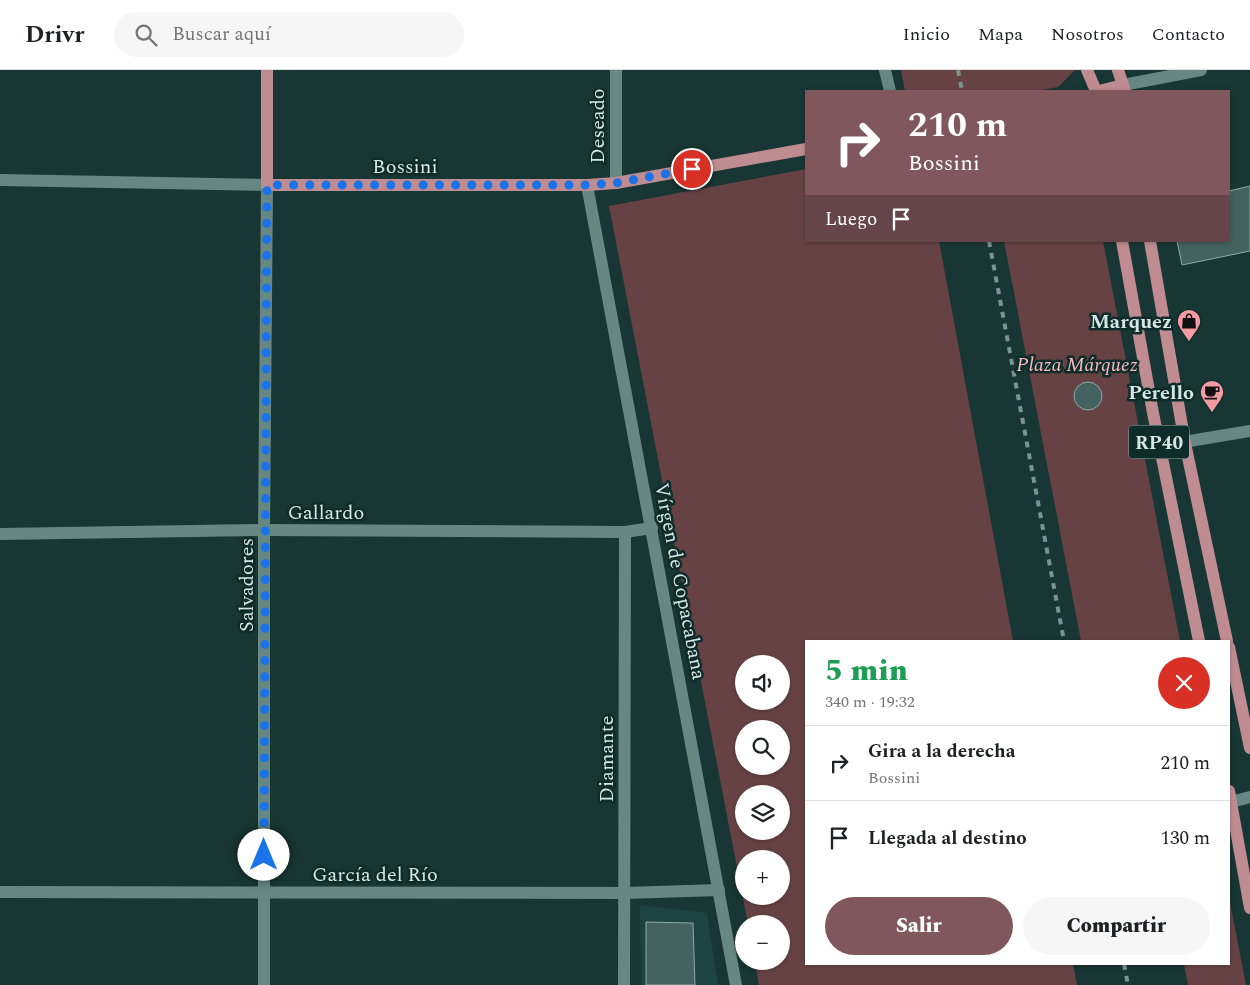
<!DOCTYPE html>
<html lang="es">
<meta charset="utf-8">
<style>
body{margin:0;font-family:Spectral,serif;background:#f6f6f6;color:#202124;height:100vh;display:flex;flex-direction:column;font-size:19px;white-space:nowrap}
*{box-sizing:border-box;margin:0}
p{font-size:16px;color:#757577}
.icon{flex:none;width:28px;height:28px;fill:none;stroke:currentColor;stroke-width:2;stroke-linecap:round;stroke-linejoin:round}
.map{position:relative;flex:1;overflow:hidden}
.details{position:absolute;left:805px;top:570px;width:425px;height:325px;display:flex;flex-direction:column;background:#fff;border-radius:0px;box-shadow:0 1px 4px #0004}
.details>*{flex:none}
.top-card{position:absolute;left:805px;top:20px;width:425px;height:152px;border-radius:0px;box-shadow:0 1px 4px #0004;background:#7f575d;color:#fff;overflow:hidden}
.fabs{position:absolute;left:735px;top:585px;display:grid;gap:10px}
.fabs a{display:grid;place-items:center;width:55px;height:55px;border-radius:50%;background:#fff;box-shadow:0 1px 4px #0004;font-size:25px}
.pin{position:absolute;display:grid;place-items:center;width:42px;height:42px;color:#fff;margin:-21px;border:2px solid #fff;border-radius:50%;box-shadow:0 1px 5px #0007}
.me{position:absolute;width:55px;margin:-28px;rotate:0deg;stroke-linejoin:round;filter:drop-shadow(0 0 4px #0008)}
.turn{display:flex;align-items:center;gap:18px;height:105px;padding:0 20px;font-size:22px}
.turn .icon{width:65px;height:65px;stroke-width:2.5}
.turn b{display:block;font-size:35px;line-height:42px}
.then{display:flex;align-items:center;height:48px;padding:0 20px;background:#0003;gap:10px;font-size:19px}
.round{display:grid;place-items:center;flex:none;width:52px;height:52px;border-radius:26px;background:#f6f6f6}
.headline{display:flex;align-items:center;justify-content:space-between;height:85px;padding:0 20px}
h1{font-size:30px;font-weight:800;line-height:38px;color:#1e9e55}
.primary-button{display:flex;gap:10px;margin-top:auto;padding:10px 20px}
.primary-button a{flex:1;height:58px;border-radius:30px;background:#7f575d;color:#fff;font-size:20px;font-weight:800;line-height:58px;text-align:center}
.primary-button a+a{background:#f6f6f6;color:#202124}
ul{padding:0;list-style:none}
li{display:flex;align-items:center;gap:15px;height:75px;padding:0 20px;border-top:1px solid #e0e0e0}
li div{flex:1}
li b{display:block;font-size:19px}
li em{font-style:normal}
header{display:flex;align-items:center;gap:30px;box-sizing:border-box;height:70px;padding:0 25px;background:#fff;border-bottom:1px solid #e0e0e0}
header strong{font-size:24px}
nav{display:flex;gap:28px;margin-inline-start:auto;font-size:18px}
.search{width:350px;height:45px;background:#f6f6f6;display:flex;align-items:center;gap:12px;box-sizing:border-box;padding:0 18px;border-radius:28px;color:#757577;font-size:19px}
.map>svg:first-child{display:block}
.built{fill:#1d4441}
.green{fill:#674245;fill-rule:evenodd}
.building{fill:#44625f;stroke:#8caca8}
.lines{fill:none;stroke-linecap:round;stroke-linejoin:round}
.minor{stroke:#678783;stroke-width:12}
.major{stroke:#bf8c91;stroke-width:12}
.rail{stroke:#7c9390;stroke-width:4;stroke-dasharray:6 6;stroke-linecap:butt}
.route{stroke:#1a73e8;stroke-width:9;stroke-dasharray:0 16.2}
.labels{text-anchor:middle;stroke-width:5;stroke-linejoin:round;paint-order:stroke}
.shield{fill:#0e2c29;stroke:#99aeac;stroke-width:1}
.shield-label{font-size:19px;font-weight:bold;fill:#d5e6e4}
.street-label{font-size:20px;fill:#d5e6e4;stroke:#0e2c29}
.poi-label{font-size:20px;font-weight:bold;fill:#d5e6e4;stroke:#0e2c29;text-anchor:end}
.park-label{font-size:20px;font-style:italic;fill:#fdb9be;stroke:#0e2c29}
</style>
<header>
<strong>Drivr</strong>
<div class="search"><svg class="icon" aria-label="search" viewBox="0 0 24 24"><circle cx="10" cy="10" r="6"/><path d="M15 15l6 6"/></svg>Buscar aquí</div>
<nav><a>Inicio</a><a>Mapa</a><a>Nosotros</a><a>Contacto</a></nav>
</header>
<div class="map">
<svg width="1250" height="915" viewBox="0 0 1250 915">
<rect width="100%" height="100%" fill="#183633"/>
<polygon class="built" points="640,835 707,843 718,915 641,915"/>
<g class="green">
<polygon points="901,0 1075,0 1058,17 1037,21 905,21"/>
<path d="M806 99V171H939L1013 571H806V894H1073L1077 915H759L755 891H781V854H748L609 136ZM744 594H781V631H744ZM744 659H781V696H744ZM744 724H781V761H744ZM744 789H781V826H744Z"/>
<polygon points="1004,171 1103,171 1180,571 1081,571"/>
<polygon points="1229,827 1246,915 1188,915 1184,894 1229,894"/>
</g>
<g class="building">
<polygon points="1250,116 1250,181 1182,195 1177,171 1229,171 1229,121"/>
<circle cx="1088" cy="326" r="14"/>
<polygon points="646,852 693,853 695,915 646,915"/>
</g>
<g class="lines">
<g class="minor">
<polyline points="616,0 616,113"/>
<polyline points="885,0 890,21"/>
<polyline points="1123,15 1201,0"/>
<polyline points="0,110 267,115 264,460 264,915"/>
<polyline points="587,115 736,915"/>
<polyline points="1160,376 1250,361"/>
<polyline points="0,464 264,460 625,462 652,458"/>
<polyline points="1231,732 1250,727"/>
<polyline points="0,822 625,823 719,820"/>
<polyline points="624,915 625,462"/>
</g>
<g class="major">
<polyline points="267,0 267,115 587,115 616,113 806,79"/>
<polyline points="1087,0 1096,21"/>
<polyline points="1118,0 1125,21"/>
<polyline points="1099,21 1123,15"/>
<polyline points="1122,171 1153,343 1199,571"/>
<polyline points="1150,171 1185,373 1227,571"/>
<polyline points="1229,577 1250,678"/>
<polyline points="1229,721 1250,838"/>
</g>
<g class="rail">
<polyline points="958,0 962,21"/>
<polyline points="989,171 1064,571"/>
<polyline points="1124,894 1128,915"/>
</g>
</g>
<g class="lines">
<polyline class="route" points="264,785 267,115 587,115 616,113 692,99"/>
</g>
<defs>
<g id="shop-pin" transform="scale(1.25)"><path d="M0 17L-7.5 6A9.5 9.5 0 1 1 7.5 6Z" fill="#f49aa2" stroke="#0e2c29"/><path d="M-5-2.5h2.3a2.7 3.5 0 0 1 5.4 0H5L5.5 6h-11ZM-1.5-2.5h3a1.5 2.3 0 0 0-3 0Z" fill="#111"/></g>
<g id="cafe-pin" transform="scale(1.25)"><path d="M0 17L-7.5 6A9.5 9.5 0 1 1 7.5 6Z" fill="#f49aa2" stroke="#0e2c29"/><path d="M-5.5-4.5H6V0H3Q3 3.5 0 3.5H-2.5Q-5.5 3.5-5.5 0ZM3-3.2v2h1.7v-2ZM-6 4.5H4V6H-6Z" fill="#111"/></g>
</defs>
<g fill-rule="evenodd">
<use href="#shop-pin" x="1189" y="251"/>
<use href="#cafe-pin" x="1212" y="322"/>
</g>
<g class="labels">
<rect class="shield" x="1129" y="355.5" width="60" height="33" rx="4"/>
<g class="shield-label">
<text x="1159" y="379">RP40</text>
</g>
<g class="street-label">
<text transform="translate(597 56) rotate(-90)" y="7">Deseado</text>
<text x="405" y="103">Bossini</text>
<text x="326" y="449">Gallardo</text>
<text transform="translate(681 511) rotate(79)" y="7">Vírgen de Copacabana</text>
<text transform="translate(246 515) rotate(-90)" y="7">Salvadores</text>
<text transform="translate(606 689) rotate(-90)" y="7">Diamante</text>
<text x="375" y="811">García del Río</text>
</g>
<g class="poi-label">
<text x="1172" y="258">Marquez</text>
<text x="1194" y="329">Perello</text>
</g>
<g class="park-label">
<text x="1077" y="301">Plaza Márquez</text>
</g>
</g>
</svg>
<div class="fabs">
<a><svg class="icon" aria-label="sound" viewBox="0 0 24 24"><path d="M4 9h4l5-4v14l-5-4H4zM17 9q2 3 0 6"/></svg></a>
<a><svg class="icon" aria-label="search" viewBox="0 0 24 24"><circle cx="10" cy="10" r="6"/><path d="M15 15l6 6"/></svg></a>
<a><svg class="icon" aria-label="layers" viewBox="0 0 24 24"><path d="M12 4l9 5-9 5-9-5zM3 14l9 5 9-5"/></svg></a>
<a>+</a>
<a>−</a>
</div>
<div class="pin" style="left:692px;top:99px;background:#d93025"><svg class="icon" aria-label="arrive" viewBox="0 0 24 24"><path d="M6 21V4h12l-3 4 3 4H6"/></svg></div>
<svg class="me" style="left:264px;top:785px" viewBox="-20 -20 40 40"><circle r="19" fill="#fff"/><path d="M0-13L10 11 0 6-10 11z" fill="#1a73e8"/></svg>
<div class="top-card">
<div class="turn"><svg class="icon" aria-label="right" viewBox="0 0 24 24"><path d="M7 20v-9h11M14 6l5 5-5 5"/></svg><div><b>210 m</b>Bossini</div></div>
<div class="then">Luego<svg class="icon" aria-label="arrive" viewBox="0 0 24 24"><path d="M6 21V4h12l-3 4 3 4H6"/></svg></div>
</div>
<section class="details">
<div class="headline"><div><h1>5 min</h1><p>340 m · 19:32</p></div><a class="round" style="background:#d93025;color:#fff"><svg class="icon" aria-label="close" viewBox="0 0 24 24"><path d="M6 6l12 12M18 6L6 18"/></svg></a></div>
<ul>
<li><svg class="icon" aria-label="right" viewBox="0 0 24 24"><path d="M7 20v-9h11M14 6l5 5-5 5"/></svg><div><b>Gira a la derecha</b><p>Bossini</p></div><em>210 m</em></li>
<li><svg class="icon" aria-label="arrive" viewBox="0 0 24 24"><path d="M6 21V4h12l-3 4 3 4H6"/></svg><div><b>Llegada al destino</b></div><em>130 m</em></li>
</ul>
<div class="primary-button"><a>Salir</a><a>Compartir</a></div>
</section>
</div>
